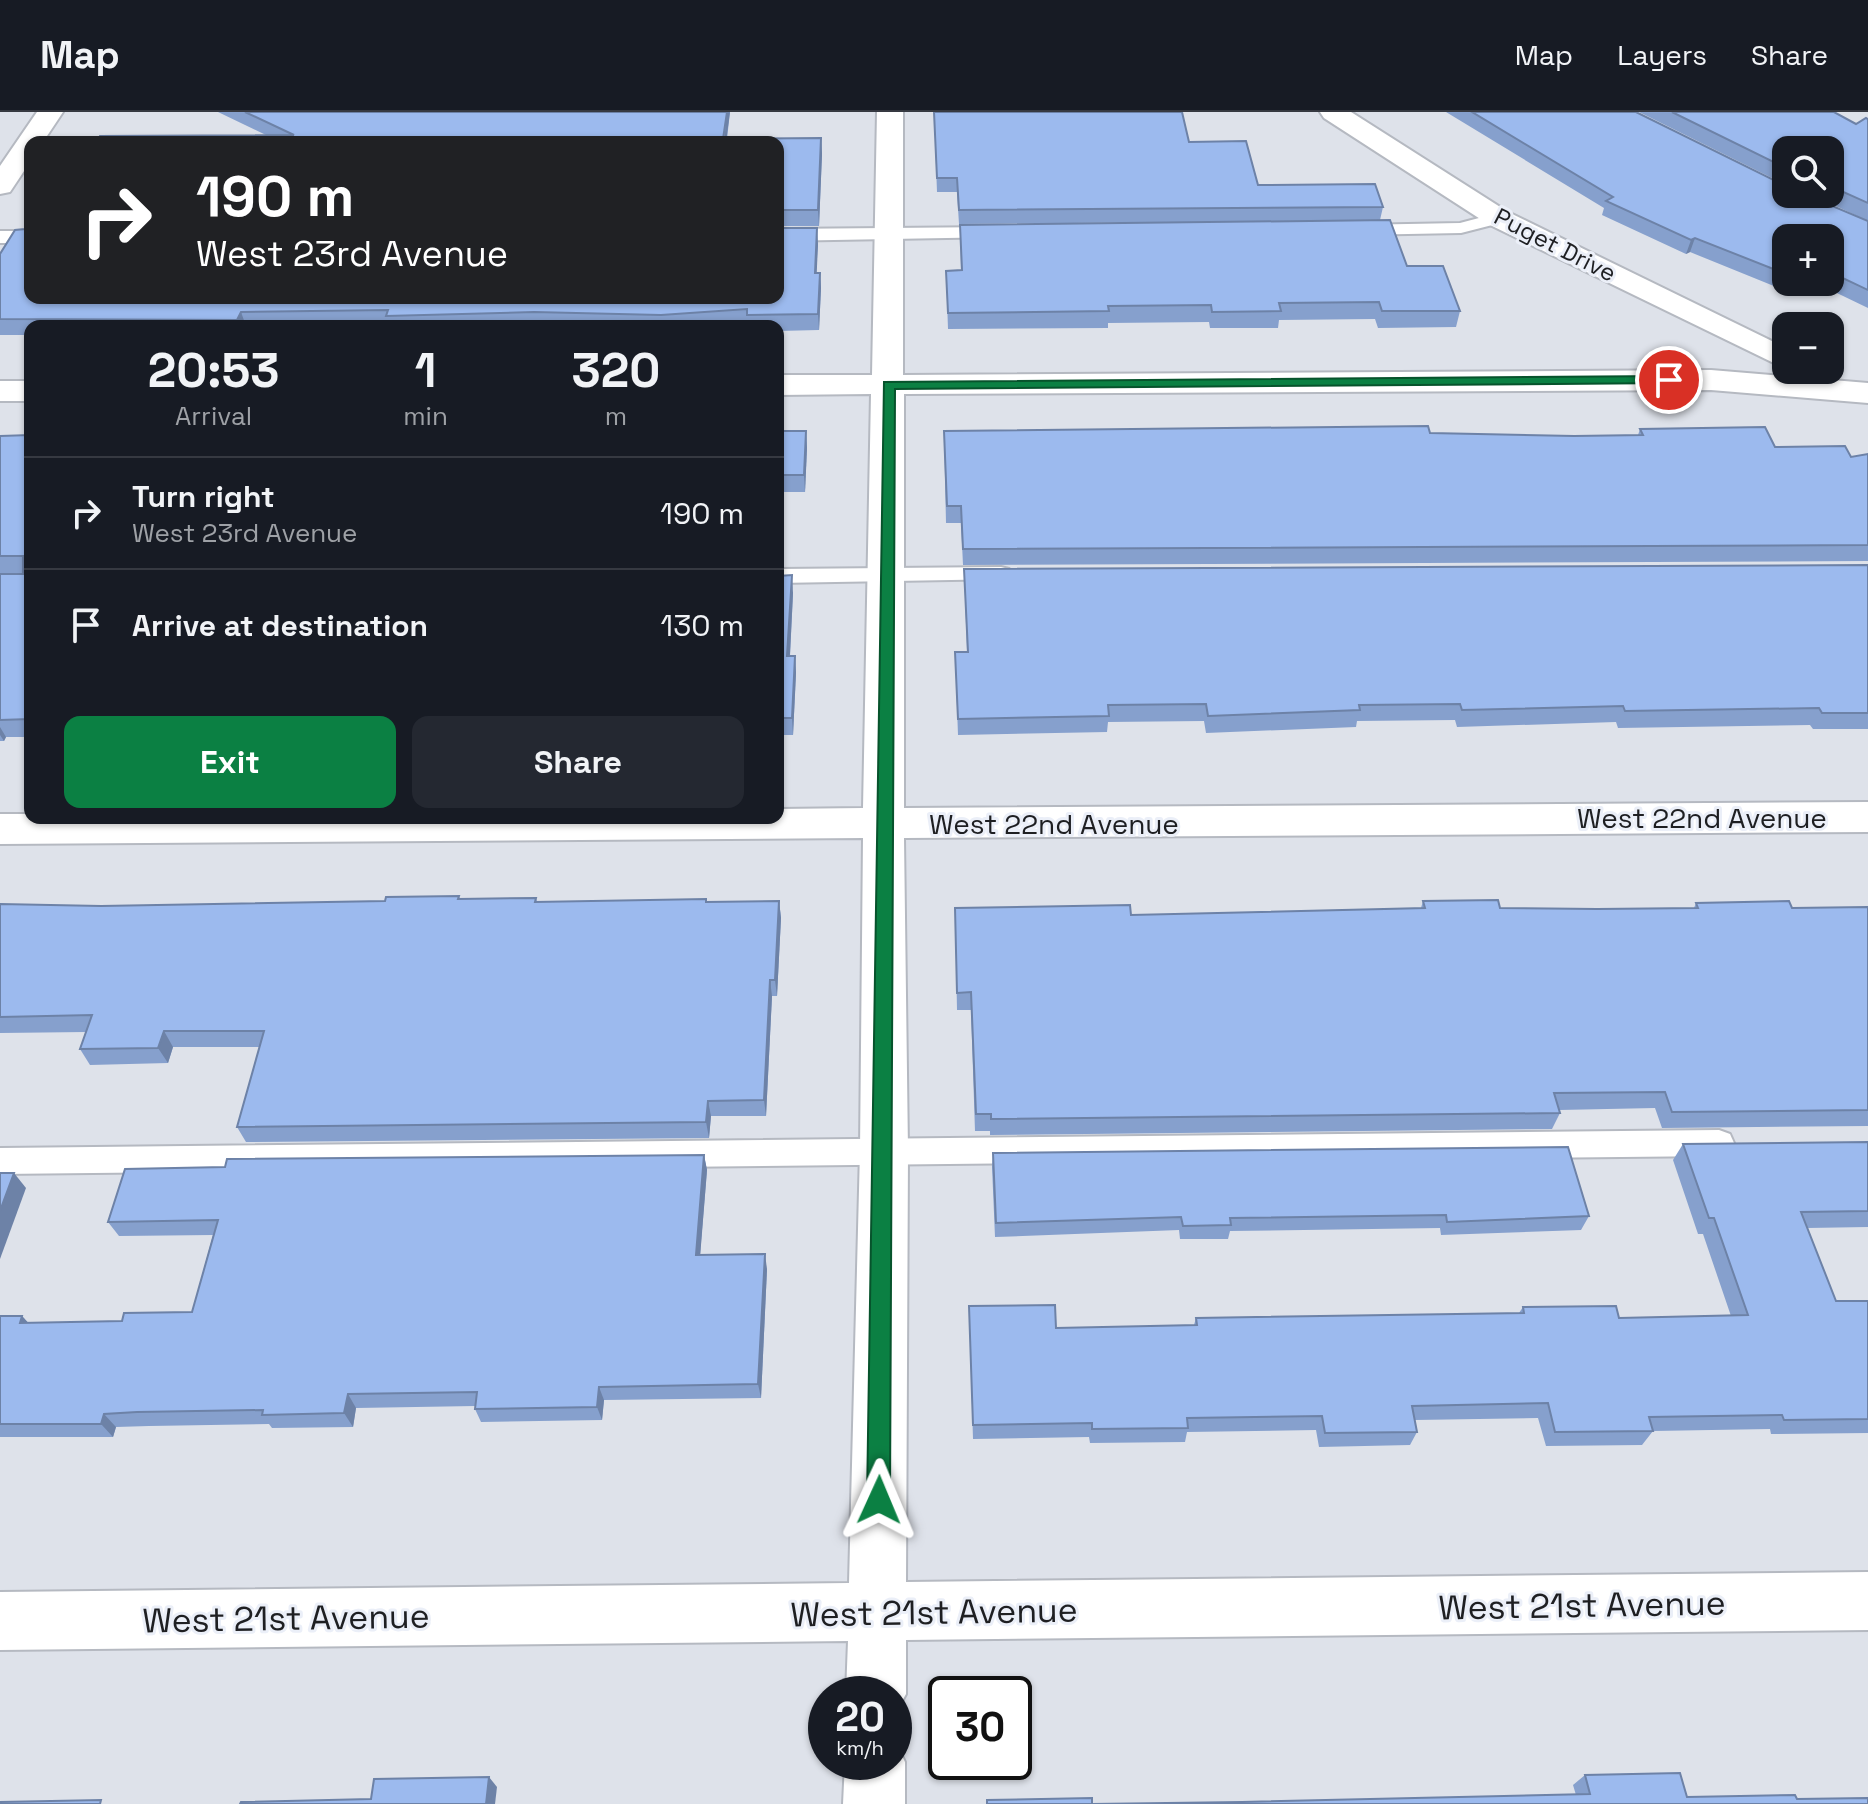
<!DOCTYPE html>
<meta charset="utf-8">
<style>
body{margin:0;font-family:"Space Grotesk",sans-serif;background:#242831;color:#f1f3f6;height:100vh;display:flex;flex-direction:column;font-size:30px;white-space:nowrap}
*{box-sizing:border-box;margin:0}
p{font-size:26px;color:#9ea1a6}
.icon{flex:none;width:44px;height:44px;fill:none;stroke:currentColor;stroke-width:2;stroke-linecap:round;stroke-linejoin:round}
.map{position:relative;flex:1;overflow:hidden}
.side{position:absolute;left:24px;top:208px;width:760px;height:504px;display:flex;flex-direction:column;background:#171b24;border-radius:16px;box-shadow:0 2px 6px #0004}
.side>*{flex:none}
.top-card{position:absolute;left:24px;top:24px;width:760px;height:168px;border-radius:16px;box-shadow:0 2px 6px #0004;background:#202124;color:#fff;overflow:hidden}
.controls{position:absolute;left:1772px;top:24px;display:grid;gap:16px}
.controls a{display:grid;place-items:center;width:72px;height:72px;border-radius:16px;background:#171b24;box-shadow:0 2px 6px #0004;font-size:40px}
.speed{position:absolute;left:808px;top:1564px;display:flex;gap:16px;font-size:40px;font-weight:700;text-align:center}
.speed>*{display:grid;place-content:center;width:104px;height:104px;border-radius:50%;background:#171b24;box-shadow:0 2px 6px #0004;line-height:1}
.speed small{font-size:20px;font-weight:400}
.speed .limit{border:4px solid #111;border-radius:12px;background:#fff;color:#111}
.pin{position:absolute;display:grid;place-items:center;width:68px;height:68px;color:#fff;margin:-34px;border:4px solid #fff;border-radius:50%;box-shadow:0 2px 8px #0007}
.me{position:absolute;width:88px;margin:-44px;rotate:1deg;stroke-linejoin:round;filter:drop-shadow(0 0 6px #0008)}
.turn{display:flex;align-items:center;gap:28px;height:168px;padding:0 40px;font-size:36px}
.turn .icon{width:104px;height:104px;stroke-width:2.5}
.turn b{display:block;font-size:56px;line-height:68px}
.eta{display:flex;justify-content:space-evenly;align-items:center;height:136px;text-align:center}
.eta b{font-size:48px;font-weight:700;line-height:56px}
.button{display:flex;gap:16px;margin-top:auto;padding:16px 40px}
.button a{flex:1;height:92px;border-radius:16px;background:#0b8043;color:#fff;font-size:32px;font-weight:700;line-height:92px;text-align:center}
.button a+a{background:#242831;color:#f1f3f6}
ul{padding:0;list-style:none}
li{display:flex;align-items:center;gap:24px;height:112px;padding:0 40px;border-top:2px solid #363941}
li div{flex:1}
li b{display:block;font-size:30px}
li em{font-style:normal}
header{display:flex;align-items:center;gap:48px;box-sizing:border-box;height:112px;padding:0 40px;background:#171b24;border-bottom:2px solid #363941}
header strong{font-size:38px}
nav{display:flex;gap:44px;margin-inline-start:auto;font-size:28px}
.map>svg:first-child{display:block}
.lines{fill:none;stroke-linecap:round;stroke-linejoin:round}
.service-casing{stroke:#b5b9c1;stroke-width:4}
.minor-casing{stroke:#b5b9c1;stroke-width:4}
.tertiary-casing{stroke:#b5b9c1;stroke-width:4}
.service{fill:#fff;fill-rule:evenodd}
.minor{fill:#fff;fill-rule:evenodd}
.tertiary{fill:#fff;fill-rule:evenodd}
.wall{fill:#86a0cd}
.shaded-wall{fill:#6d82a7}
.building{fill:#9cbaee;stroke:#6d82a7;stroke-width:2}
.route{fill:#0b8043;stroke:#07532c;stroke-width:2}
.labels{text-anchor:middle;stroke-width:6;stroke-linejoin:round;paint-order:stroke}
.far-street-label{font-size:24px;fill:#1e1f22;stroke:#ebeff8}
.street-label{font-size:28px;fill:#1e1f22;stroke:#ebeff8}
.near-street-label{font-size:34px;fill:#1e1f22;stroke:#ebeff8}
</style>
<header>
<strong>Map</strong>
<nav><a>Map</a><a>Layers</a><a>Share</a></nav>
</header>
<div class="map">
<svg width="1868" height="1692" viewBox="0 0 1868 1692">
<rect width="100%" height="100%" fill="#dee2ea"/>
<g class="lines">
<g class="service-casing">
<g id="service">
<polygon points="1498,101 1507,106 1504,110 1461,121 1355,123 1346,118 1355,113 1460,111"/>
<polygon points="997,115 1003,117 1006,121 1003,125 778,129 778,117"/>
<rect x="0" y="119" width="30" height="12"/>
<polygon points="1001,455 1009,457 1012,462 1009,467 778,471 778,457"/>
<polygon points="1719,1018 1730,1022 1734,1031 1730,1040 1719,1044 0,1062 0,1036"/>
</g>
</g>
<g class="minor-casing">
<g id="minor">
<polygon points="877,0 903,0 903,263 1711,258 1868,271 1868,291 1711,278 904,282 904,696 1868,690 1868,720 904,726 908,1039 906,1470 1868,1460 1868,1518 906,1528 906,1582 894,1604 894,1582 846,1582 848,1529 0,1538 0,1480 849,1471 860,1039 863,726 0,732 0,702 30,702 30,706 778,706 778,697 863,696 871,282 778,283 778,263 872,263"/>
<polygon points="1320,0 1351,0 1508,100 1786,236 1786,257 1488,112 1324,6"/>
<rect x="0" y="269" width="30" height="20"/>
<polygon points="894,1627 905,1650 905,1692 843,1692 845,1650 894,1650"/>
</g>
</g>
<g class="tertiary-casing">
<polygon id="tertiary" points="37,0 63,0 43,30 30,30 30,50 10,80 0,82 0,54"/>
</g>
<use href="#service" class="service"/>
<use href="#minor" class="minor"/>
<use href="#tertiary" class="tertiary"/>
</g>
<g class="wall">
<polygon points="218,0 730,0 727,27 821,26 822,42 819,114 778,114 778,30 76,30 97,29 100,24 266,23"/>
<polygon points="934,0 1189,30 1258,73 1383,95 1380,108 1407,154 1460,199 1456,215 1378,216 1375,207 1279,208 1278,216 1210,216 1209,210 1108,211 1108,216 948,217 946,159 961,158 960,113 1298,109 959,112 957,80 937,80"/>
<polygon points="1446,0 1636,0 1786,74 1868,109 1868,196 1814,170 1830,170 1830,126 1786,126 1786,170 1798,170 1786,179 1690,140 1686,142 1602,103 1604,96"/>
<polygon points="1639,0 1834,0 1856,12 1868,7 1868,109 1810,82 1830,82 1830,38 1786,38 1786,73"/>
<polygon points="25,117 818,132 816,161 820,161 821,176 819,218 778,219 778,214 748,213 30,214 30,223 0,223 0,142"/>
<polygon points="1640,317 1851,345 1868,342 1868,449 963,453 961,411 946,411 944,319 1430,321 1574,324 1638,323"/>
<polygon points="778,319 806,319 807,336 805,380 778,380"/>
<polygon points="30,323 30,625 6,625 4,629 0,629 0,462 23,462 23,461 0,461 0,324"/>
<polygon points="1868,453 1868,617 1813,617 1810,613 1618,616 1616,610 1457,615 1455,608 1357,609 1356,615 1206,621 1204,609 1108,610 1107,620 958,623 955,540 967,540 964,457"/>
<polygon points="778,464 793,481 790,544 795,544 796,561 793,623 778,623"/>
<polygon points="459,784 460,787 536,786 537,790 706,787 707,790 779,789 781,806 777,884 772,884 766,1004 711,1004 709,1026 246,1030 237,1015 260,935 173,935 168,951 90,953 80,937 86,920 0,921 0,792 101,794 385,789"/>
<polygon points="1423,789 1500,796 1597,797 1694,796 1696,791 1792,796 1868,795 1868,1014 1662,1016 1655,996 1559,998 1560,1001 1552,1017 990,1023 990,1019 975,1019 971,898 957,898 955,796 1131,803 1421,796"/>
<polygon points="1868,1030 1868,1115 1807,1116 1836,1189 1868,1189 1868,1321 1771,1322 1770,1317 1653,1319 1642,1333 1546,1334 1538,1306 1415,1308 1417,1320 1410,1333 1319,1335 1316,1318 1187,1320 1185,1330 1090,1331 1089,1325 973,1327 969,1194 1056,1216 1194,1213 1196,1206 1519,1201 1523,1195 1619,1206 1731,1204 1703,1122 1698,1122 1673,1048 1683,1032"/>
<polygon points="993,1041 1589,1104 1581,1118 1441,1123 1440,1116 1230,1119 1228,1127 1180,1127 1179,1118 995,1125 992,1055"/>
<polygon points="704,1043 707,1058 700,1143 767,1157 761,1286 604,1288 602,1308 481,1310 475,1297 475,1294 356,1296 353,1315 272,1316 269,1312 149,1314 116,1315 113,1325 0,1325 0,1204 22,1204 28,1211 122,1209 192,1200 213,1123 119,1124 108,1110 225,1055"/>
<polygon points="1585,1663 1687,1685 1797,1687 1868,1692 1092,1692 1242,1690 1576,1683 1573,1673"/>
</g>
<g class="shaded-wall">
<polygon points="727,0 730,0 726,30 724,30"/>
<polygon points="821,26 822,42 819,114 818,98"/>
<polygon points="817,116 818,132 816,177 815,161"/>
<polygon points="1695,126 1690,140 1686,142 1691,128"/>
<polygon points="820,161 821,176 819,218 818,202"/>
<polygon points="1790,170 1798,170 1786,179"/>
<polygon points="241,200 246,214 239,214 237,208"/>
<polygon points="806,319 807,336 805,380 804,363"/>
<polygon points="792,463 793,481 789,561 787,544"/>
<polygon points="795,544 796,561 793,623 792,606"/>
<polygon points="0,615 6,625 4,629 0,623"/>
<polygon points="779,789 781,806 777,884 775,868"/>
<polygon points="770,868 772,884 766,1004 764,988"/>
<polygon points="164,919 173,935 168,951 158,936"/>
<polygon points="708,989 711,1004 709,1026 706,1010"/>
<polygon points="704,1043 707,1058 699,1158 696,1143"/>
<polygon points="14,1061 26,1076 0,1147 0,1099"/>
<polygon points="765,1142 767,1157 761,1286 758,1272"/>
<polygon points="22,1204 35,1218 20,1211"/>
<polygon points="599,1275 604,1288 602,1308 597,1295"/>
<polygon points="348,1282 356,1296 353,1315 344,1301"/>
<polygon points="104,1302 116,1315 113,1325 101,1312"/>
<polygon points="489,1665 497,1675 495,1692 486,1692"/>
</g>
<g class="building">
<polygon points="245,0 727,0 723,27 821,26 818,98 778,98 778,30 76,30 97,29 100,24 294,23"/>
<polygon points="934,0 1182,0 1189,30 1246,29 1258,73 1375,72 1383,95 959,98 957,66 937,66"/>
<polygon points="1472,0 1636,0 1786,74 1786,82 1804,82 1868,109 1868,178 1830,160 1830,126 1786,126 1786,162 1695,126 1691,128 1606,89 1613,85"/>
<polygon points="1672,0 1834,0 1856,12 1866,6 1868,7 1868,91 1830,74 1830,38 1786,38 1786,56"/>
<polygon points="30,103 30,186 778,186 778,116 817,116 815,161 820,161 818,202 747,203 747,197 661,203 534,200 386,204 388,198 241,200 237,208 0,207 0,142 15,118 25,117 26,108"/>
<polygon points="1390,108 1407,154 1443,154 1460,199 1382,199 1379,190 1279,191 1281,199 1212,200 1211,193 1108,194 1109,199 948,201 946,159 962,158 960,113"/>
<polygon points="1428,314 1430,321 1574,324 1643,323 1640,317 1765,315 1775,335 1845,334 1851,345 1868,342 1868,433 963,437 961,394 947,394 944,319"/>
<polygon points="778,319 806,319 804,363 778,363"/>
<polygon points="30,323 30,607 0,608 0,462 23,462 23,444 0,444 0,324"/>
<polygon points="1868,453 1868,601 1822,601 1819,596 1625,599 1623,594 1462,598 1460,592 1359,593 1360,598 1208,604 1206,592 1108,593 1109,604 958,607 955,540 968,540 964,457"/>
<polygon points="792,463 787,544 795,544 792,606 778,606 778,464"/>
<polygon points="459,784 458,787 536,786 535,790 706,787 706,790 779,789 775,868 770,868 764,988 708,989 706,1010 237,1015 264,919 164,919 158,936 80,937 92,903 0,905 0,792 101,794 385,789 386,785"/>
<polygon points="1498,788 1500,796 1597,797 1698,796 1696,791 1789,789 1792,796 1868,795 1868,998 1672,1000 1665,980 1554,981 1560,1001 991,1007 991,1002 976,1002 971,880 957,881 955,796 1130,793 1131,803 1425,796 1423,789"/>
<polygon points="1868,1030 1868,1099 1801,1100 1836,1189 1868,1189 1868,1307 1784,1308 1782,1303 1649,1305 1653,1319 1555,1320 1548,1291 1412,1294 1417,1320 1325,1321 1322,1304 1187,1306 1188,1316 1092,1317 1092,1311 973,1313 969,1194 1055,1193 1056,1216 1197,1213 1196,1206 1524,1201 1523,1195 1616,1194 1619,1206 1748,1203 1714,1106 1709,1106 1683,1032"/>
<polygon points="1568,1035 1589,1104 1447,1110 1446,1103 1230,1106 1231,1113 1183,1114 1181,1105 996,1111 993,1041"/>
<polygon points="704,1043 696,1143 765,1142 758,1272 599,1275 597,1295 475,1297 477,1280 348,1282 344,1301 262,1303 263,1298 137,1300 104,1302 101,1312 0,1312 0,1204 22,1204 20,1211 122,1209 124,1201 192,1200 218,1108 108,1110 125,1057 225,1055 227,1047"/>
<polygon points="0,1061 14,1061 0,1099"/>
<polygon points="1680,1661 1687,1685 1795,1683 1797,1687 1868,1686 1868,1692 987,1692 987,1688 1092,1686 1092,1692 1242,1690 1590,1682 1585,1663"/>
<polygon points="489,1665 486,1692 240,1692 241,1690 371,1687 374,1667"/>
<polygon points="101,1688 100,1692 0,1692 0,1690"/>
</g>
<polygon class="route" points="1669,264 1675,268 1673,271 895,277 890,1388 887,1396 879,1399 871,1396 867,1388 884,270"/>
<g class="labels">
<g class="far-street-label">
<text transform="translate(1555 133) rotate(27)" y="8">Puget Drive</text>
</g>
<g class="street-label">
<text x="1702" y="716">West 22nd Avenue</text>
<text x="1054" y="722">West 22nd Avenue</text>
</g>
<g class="near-street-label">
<text transform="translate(1582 1493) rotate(-1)" y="12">West 21st Avenue</text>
<text transform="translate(934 1500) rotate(-1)" y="12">West 21st Avenue</text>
<text transform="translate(286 1506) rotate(-1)" y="12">West 21st Avenue</text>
</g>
</g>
</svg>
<div class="controls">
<a><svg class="icon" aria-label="search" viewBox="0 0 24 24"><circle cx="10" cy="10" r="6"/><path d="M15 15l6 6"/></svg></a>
<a>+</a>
<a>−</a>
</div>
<div class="speed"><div>20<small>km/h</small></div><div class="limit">30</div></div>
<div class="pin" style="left:1669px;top:268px;background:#d93025"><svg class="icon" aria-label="arrive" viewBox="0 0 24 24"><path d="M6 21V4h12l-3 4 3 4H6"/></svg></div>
<svg class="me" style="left:879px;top:1388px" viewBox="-20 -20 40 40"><path d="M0-17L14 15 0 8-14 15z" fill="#0b8043" stroke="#fff" stroke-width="4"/></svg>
<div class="top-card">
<div class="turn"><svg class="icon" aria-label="right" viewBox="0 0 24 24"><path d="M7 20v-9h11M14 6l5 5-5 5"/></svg><div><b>190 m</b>West 23rd Avenue</div></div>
</div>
<section class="side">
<div class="eta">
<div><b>20:53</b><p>Arrival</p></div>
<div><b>1</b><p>min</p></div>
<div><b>320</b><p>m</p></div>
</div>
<ul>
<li><svg class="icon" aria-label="right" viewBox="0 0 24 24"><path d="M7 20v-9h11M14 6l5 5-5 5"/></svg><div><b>Turn right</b><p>West 23rd Avenue</p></div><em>190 m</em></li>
<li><svg class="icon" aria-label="arrive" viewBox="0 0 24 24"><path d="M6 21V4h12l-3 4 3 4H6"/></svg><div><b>Arrive at destination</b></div><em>130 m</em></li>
</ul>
<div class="button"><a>Exit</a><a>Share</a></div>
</section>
</div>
